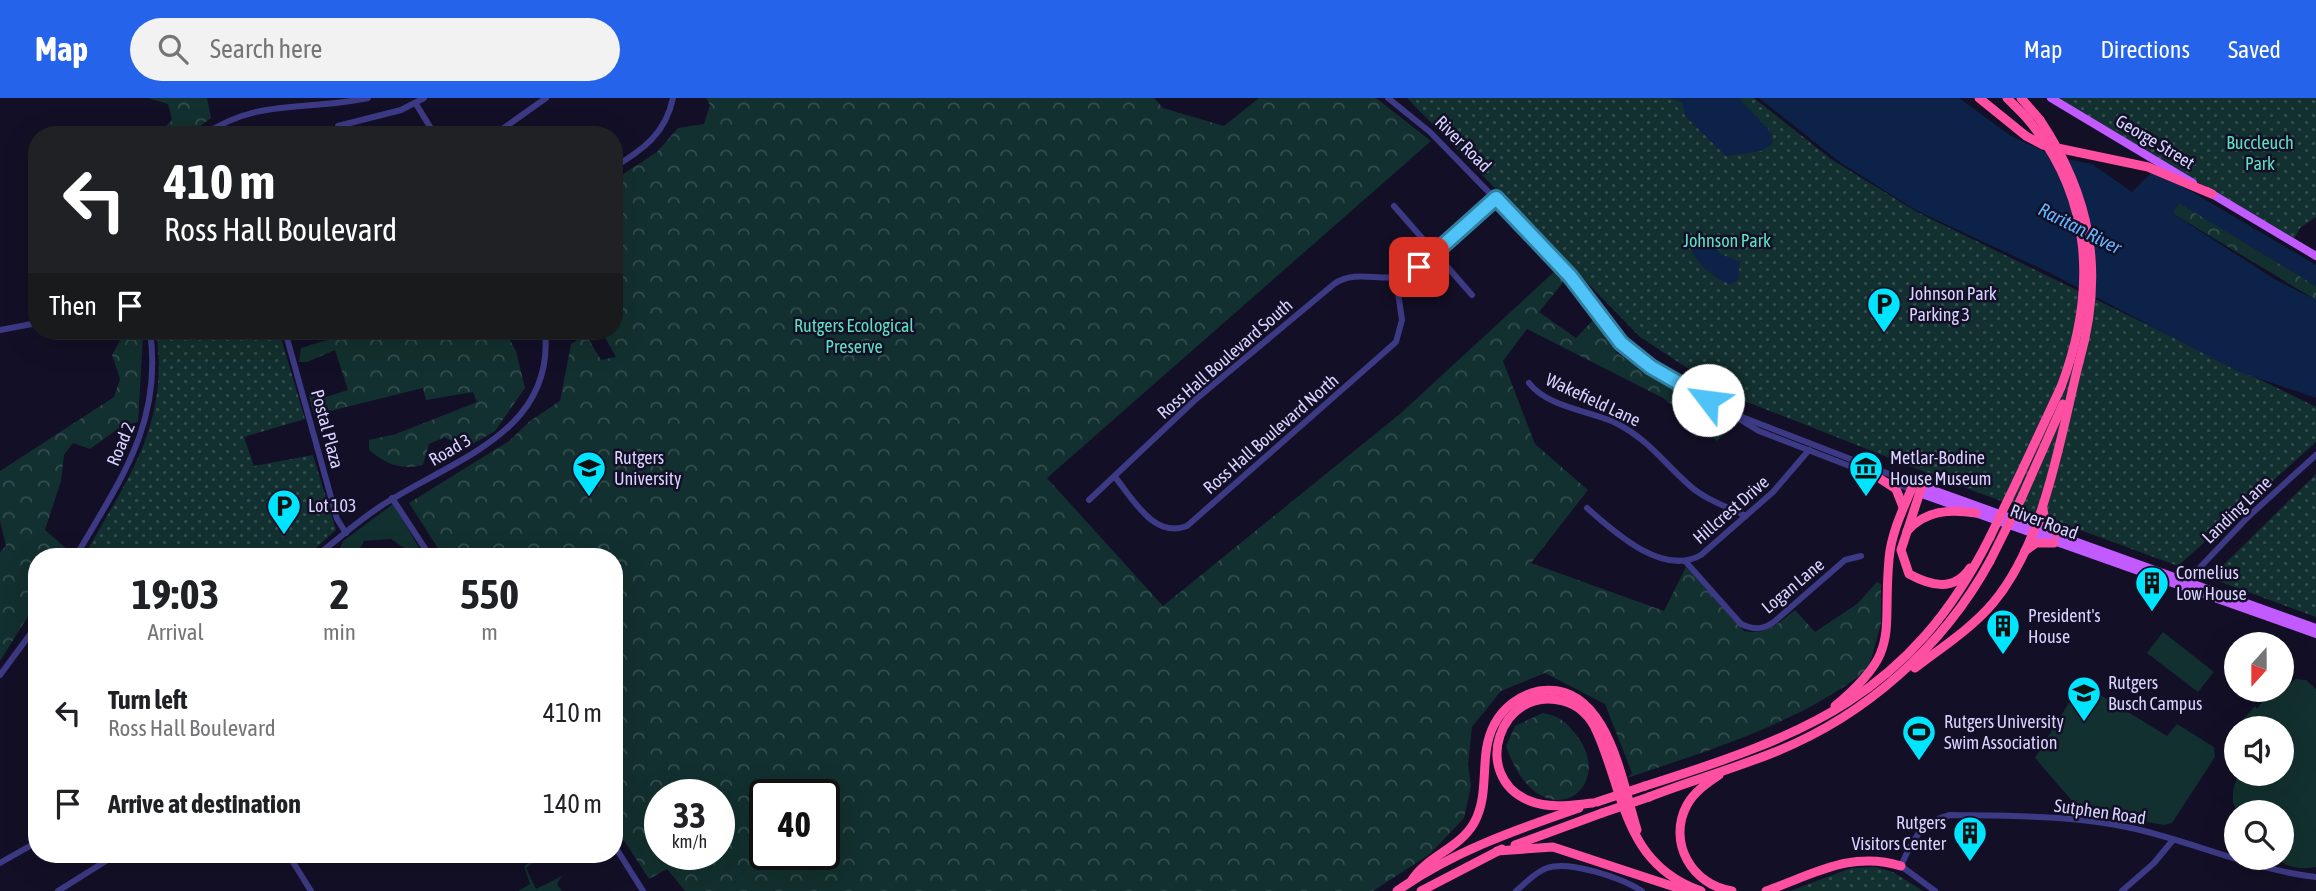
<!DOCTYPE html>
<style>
body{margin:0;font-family:"Asap Condensed",sans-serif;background:#f2f2f2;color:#202124;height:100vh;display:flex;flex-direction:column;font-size:26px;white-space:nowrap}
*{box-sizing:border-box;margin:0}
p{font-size:23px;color:#757577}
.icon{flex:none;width:38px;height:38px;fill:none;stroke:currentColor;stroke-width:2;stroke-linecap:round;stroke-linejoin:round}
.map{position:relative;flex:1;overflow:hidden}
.side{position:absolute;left:28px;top:450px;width:595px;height:315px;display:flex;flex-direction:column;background:#fff;border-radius:28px;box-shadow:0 7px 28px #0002}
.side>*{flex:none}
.top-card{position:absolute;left:28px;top:28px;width:595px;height:214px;border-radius:28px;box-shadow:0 7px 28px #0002;background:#202124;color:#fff;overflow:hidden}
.needle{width:46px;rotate:201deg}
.controls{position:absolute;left:2224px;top:534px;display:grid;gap:14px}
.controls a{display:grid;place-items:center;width:70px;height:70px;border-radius:50%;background:#fff;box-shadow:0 7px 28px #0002;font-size:35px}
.speed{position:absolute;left:644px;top:681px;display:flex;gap:14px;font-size:35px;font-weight:700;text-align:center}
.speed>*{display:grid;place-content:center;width:91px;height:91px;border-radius:50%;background:#fff;box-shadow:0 7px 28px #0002;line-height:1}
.speed small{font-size:18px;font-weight:400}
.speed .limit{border:4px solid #111;border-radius:10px;background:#fff;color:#111}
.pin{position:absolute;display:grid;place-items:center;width:60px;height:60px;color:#fff;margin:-30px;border-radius:14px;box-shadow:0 4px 10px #0006}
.me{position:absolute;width:77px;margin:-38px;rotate:300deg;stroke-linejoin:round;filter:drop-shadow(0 0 5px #0008)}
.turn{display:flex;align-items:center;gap:24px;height:147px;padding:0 21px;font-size:32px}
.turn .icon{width:91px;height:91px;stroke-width:2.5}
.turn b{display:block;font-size:49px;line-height:60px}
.then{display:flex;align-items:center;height:66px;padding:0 21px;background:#0003;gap:14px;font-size:26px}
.eta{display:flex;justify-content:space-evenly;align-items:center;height:119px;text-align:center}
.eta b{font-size:42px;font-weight:700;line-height:49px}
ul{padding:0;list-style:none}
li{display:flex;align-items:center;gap:21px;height:91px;padding:0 21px}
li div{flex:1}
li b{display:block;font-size:26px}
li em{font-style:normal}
header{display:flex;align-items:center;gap:42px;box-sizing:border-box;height:98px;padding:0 35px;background:#2563eb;color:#fff}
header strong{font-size:33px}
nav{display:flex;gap:38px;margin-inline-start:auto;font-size:24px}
.search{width:490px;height:63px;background:#f2f2f2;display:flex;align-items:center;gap:18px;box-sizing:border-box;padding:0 24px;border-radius:38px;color:#757577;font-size:26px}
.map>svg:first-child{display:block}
.grass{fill:#12302f}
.forest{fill:url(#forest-crowns);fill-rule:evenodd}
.park{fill:url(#park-dots)}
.water{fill:#0c2248}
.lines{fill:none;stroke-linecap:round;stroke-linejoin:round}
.minor{stroke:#3d3a85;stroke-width:6}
.major{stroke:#c25bff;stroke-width:8}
.highway{stroke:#ff4fa3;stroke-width:9}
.highway-bridge{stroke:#ff4fa3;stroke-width:9}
.route-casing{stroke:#337fa1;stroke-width:18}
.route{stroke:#4fc3f7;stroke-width:12}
.labels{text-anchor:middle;stroke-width:5;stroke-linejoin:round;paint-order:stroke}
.street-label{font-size:18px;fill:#d9d4ff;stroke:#130f26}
.park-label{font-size:18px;fill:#5fe0c0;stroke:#130f26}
.poi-label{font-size:18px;fill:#d9d4ff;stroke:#130f26;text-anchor:start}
.water-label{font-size:19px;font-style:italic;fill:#62b6ff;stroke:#130f26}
</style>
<header>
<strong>Map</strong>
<div class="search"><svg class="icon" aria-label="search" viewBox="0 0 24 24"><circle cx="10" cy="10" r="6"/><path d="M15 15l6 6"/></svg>Search here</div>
<nav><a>Map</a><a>Directions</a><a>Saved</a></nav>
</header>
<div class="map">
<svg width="2316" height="793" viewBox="0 0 2316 793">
<defs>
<pattern id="forest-crowns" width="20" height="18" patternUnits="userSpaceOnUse" patternTransform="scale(1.75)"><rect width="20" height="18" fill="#12302f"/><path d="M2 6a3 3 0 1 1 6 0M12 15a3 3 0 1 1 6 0" fill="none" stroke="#344d4e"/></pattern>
<pattern id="park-dots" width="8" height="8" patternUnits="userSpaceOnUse" patternTransform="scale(1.75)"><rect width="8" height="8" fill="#12302f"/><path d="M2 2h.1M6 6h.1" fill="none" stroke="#344d4e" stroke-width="1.8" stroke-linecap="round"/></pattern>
</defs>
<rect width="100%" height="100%" fill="#130f26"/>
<g class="grass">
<polygon points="393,406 424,458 416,458 391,441 364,443 356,458 336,458 343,443"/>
<polygon points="2163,534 2214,574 2198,594 2147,555"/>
<path d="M2296 581 2306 582 2316 591V769C2300 772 2288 770 2276 760H2282V714H2237L2233 705V692L2238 676H2282V630L2236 629 2255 608 2257 611 2267 597 2269 599 2277 592 2280 593Z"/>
<polygon points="2081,585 2167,638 2177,626 2214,649 2215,659 2172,725 2164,727 2080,712 2035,660"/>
<polygon points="536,760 537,762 526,770 536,791 562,778 557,786 562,793 518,793 530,786 524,768"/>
</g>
<g class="forest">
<polygon points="148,0 207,0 211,20 188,37 158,37 172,22 168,6"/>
<path d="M706 0H1154L1163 10 1224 28 1259 0H1376L1431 43 1047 380 1163 508 1401 315 1556 172 1565 182 1539 214 1576 240 1593 222 1617 255 1731 329 1717 343 1663 300 1527 231 1503 263 1535 346 1588 392 1531 465 1664 513 1686 469 1744 533C1767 538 1778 525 1795 512L1815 534 1857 506 1877 484 1881 486V526L1868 572C1795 627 1712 651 1627 680L1632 675 1605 606 1545 575 1501 593 1472 629 1468 666 1471 688 1464 720 1430 756 1373 793H685L667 771 649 781 614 727V458H443L409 405 509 343 530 323 560 303 571 246 586 237 601 262 616 259 601 233H614V82L657 54 678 30 704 26 710 7ZM660 696H719V756H660ZM765 696H824V756H765Z"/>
<polygon points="2179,104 2316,188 2316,202 2172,115"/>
<polygon points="120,233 137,233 143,239 138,324 122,328 90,351 73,345 64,357 61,383 45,432 67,451 63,458 37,458 37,504 0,563 0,454 6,448 0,423 0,373 114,299 120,281 112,257 123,237"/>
<path d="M357 233H505L516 253 525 290 495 333 464 351 445 339 429 346 423 367C400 372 388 367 369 352V342L396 336 477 304 473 294 426 302 423 290 314 317 309 298 318 293 326 299 348 292 335 252 307 264H299L301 250Z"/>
<path d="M1543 615C1558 618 1564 622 1574 634 1622 690 1540 747 1506 648L1515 628Z"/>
</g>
<g class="park">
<polygon points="1407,0 1754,0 1831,61 1917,114 2316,309 2316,344 2178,468 1963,389 1727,296 1640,239"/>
<polygon points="2057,0 2316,0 2316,119 2300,130 2294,141"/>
<path d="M156 233H279L305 321 244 339 254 368 313 357 336 432 307 458H84C127 381 170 327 156 233Z"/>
<polygon points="2316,376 2316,519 2210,480"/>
<polygon points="1875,769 1893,774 1923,793 1790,793 1851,770"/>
</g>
<g class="water">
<polygon points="1670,0 1739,0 1771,34 1772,46 1761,53 1726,58 1685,18 1683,5"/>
<polygon points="1759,0 1959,0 2011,38 2056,59 2092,66 2132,94 2152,74 2189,92 2316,167 2316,188 2179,105 2172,115 2276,182 2316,202 2316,300 2237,273 2048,174 1917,113 1841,65"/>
<path d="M1701 136 1721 156 1740 164 1738 182 1729 186C1712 179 1695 164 1689 147L1694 137Z"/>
</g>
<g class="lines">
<g class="minor">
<polyline points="1388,0 1430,34 1552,159 1635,258 1759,333 1878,379"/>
<polyline points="416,6 435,37"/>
<polyline points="338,28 401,12 424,0"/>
<path d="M204 37C257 0 308 13 368 0"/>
<polyline points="494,37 546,0"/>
<path d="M614 69C643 52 666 35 673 0"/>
<polyline points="1394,108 1472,197"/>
<polyline points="0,232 37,225"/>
<polyline points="285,233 337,421 346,435"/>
<path d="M1529 285C1547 309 1590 313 1616 325 1649 342 1663 364 1689 387 1704 401 1728 409 1746 418"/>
<polyline points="1742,319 1915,386"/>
<path d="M1115 379C1133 401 1154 441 1187 428L1396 244 1402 222 1396 181"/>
<polyline points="1889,383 1915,393"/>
<polyline points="392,400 430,458"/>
<path d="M1089 402 1195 302 1334 186C1358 170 1383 186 1407 176L1496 100"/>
<path d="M1587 410C1614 434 1663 479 1701 457L1773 394 1809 352"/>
<path d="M76 458C120 382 163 325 150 233"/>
<path d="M316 458C340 440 363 418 389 403 458 360 555 332 545 233"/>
<path d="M1685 463 1741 526C1754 532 1764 532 1775 523L1845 462 1861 458"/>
<polyline points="2185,485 2249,418 2316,357"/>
<polyline points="0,577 37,527"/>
<polyline points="614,747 643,793"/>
<polyline points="288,756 311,793"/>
<polyline points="0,765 37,744"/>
<polyline points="58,793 117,756"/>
<path d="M1516 793C1526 785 1535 774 1547 770 1569 762 1622 780 1642 793"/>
<path d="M1935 793 1901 768C1912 742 1921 724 1950 717 2012 718 2075 717 2136 731 2196 745 2254 772 2316 779"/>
<polyline points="2122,793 2154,765 2173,742"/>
</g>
<g class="major">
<polyline points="2051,0 2193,85"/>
<polyline points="2207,93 2316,158"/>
<polyline points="1922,388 2316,530"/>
<polyline points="1919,395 2316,536"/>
</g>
<g class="highway">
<polyline points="1979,0 2026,38 2043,47 2148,69 2212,96"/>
<polyline points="2007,0 2025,18"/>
<polyline points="2021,0 2040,22"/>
<polyline points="1876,378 1896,391 1903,409"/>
<polyline points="2017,383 2061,289"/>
<path d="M1922 388 1901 452 1909 476C1931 488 1954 494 1970 470"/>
<polyline points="2021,401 2063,306"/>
<polyline points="2043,411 2045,424 2057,436"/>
<path d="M1907 433C1926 412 1950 411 1976 415"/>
<polyline points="2025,453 2036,445 2054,445"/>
<path d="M1915 570C1941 550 1972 530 1993 505 2045 443 2060 340 2079 264"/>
<path d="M1835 608C1902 552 1882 538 1889 461 1891 435 1904 409 1914 385"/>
<path d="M1719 677C1707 685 1694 694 1687 707 1667 744 1692 787 1732 793"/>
<path d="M1645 688C1806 637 1910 598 1990 439"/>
<path d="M1649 699C1690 683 1733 671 1775 654 1865 618 1943 549 1990 463"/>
<path d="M1593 705C1572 707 1550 711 1530 703 1469 679 1500 586 1563 603 1579 607 1591 619 1597 634 1625 697 1624 766 1701 793"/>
<polyline points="1515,747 1602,715"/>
<polyline points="1497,753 1553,749 1687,793"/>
<path d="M1412 782C1427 758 1459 751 1474 725 1491 695 1478 657 1494 627 1503 609 1520 597 1539 593 1608 582 1622 685 1637 732"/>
<path d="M1397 793C1452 754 1515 732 1579 710"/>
<polyline points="1421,793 1502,751"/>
<path d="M1766 793C1812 777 1851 752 1901 768"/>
</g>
<g class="highway-bridge">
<path d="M2025 18C2094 98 2097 194 2061 289"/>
<path d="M2040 22C2091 98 2105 174 2079 264"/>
<polyline points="1990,439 2017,383"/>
<polyline points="1990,463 2021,401"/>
<polyline points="1597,704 1645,688"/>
<polyline points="1602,715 1649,699"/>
</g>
</g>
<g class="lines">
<g class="route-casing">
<polyline id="route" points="1419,169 1496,100 1570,178 1621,245 1651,269 1708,302"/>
</g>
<use href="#route" class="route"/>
</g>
<defs>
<g id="parking-pin" transform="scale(1.75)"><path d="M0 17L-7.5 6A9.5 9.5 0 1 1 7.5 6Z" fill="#00e5ff" stroke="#130f26"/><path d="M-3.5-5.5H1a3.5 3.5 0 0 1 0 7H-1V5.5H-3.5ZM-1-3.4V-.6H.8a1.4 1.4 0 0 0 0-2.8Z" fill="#111"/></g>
<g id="university-pin" transform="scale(1.75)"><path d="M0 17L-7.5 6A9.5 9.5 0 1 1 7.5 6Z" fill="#00e5ff" stroke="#130f26"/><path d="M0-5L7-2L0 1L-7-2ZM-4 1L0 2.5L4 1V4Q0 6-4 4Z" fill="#111"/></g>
<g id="museum-pin" transform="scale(1.75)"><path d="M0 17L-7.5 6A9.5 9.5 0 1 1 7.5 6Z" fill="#00e5ff" stroke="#130f26"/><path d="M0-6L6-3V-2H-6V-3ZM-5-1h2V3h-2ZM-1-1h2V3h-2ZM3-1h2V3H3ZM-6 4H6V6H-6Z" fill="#111"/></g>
<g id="building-pin" transform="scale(1.75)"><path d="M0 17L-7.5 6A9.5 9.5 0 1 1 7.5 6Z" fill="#00e5ff" stroke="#130f26"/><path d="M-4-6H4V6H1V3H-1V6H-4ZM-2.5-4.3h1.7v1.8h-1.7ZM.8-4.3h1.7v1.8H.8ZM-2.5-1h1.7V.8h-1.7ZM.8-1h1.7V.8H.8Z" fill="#111"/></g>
<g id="stadium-pin" transform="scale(1.75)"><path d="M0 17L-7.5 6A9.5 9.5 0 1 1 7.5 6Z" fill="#00e5ff" stroke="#130f26"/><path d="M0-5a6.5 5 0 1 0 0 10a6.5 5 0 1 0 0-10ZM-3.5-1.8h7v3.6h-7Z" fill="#111"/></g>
</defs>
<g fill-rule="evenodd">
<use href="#parking-pin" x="1884" y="206"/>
<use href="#university-pin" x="589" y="370"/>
<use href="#museum-pin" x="1866" y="370"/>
<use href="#parking-pin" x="284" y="408"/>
<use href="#building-pin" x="2152" y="485"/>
<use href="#building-pin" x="2003" y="528"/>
<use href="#university-pin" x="2084" y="595"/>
<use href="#stadium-pin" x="1919" y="634"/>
<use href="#building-pin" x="1970" y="735"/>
</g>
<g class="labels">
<g class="street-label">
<text transform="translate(2155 44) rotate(31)" y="6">George Street</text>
<text transform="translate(1463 46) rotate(45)" y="6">River Road</text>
<text transform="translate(1225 261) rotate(-41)" y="6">Ross Hall Boulevard South</text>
<text transform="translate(1593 302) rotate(25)" y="6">Wakefield Lane</text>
<text transform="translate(327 331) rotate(75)" y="6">Postal Plaza</text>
<text transform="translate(1271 336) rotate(-41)" y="6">Ross Hall Boulevard North</text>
<text transform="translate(121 346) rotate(-67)" y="6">Road 2</text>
<text transform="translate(450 352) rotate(-30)" y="6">Road 3</text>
<text transform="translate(1731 412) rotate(-41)" y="6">Hillcrest Drive</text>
<text transform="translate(2237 412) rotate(-44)" y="6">Landing Lane</text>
<text transform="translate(2044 424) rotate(20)" y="6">River Road</text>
<text transform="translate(1793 488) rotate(-40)" y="6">Logan Lane</text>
<text transform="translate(2100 714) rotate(8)" y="6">Sutphen Road</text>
</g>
<g class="park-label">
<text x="2260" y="51">Buccleuch<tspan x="2260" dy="21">Park</tspan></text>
<text x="1727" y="149">Johnson Park</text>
<text x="854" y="234">Rutgers Ecological<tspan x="854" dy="21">Preserve</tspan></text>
</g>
<g class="poi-label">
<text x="1909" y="202">Johnson Park<tspan x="1909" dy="21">Parking 3</tspan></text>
<text x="614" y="366">Rutgers<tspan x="614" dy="21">University</tspan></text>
<text x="1890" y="366">Metlar-Bodine<tspan x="1890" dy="21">House Museum</tspan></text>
<text x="308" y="414">Lot 103</text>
<text x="2176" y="481">Cornelius<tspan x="2176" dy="21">Low House</tspan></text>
<text x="2028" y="524">President's<tspan x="2028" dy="21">House</tspan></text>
<text x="2108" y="591">Rutgers<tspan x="2108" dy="21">Busch Campus</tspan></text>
<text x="1944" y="630">Rutgers University<tspan x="1944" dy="21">Swim Association</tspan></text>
<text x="1946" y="731" text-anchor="end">Rutgers<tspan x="1946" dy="21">Visitors Center</tspan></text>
</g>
<g class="water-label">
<text transform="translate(2080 130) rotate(27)" y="7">Raritan River</text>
</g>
</g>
</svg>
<div class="controls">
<a><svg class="needle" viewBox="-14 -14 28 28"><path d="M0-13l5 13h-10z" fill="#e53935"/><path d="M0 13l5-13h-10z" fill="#757577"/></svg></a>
<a><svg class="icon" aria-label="sound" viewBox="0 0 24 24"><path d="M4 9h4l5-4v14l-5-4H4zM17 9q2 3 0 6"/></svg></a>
<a><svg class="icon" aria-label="search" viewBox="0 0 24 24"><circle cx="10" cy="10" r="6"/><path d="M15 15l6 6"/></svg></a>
</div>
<div class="speed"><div>33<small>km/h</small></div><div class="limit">40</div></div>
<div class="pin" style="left:1419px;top:169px;background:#d93025"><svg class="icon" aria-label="arrive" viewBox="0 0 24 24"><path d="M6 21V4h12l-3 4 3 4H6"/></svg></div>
<svg class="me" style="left:1708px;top:302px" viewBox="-20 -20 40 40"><circle r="19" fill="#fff"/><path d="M0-13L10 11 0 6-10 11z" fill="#4fc3f7"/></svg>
<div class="top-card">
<div class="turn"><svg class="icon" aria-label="left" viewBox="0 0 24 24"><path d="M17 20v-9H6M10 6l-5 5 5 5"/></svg><div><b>410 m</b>Ross Hall Boulevard</div></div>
<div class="then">Then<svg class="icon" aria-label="arrive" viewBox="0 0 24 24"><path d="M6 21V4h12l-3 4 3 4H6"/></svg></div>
</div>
<section class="side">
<div class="eta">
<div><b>19:03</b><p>Arrival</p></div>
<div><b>2</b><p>min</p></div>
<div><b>550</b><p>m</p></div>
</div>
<ul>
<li><svg class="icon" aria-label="left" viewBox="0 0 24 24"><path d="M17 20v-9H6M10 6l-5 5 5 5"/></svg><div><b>Turn left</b><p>Ross Hall Boulevard</p></div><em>410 m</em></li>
<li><svg class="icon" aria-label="arrive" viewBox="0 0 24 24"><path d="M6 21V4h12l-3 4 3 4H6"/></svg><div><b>Arrive at destination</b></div><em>140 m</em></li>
</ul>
</section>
</div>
